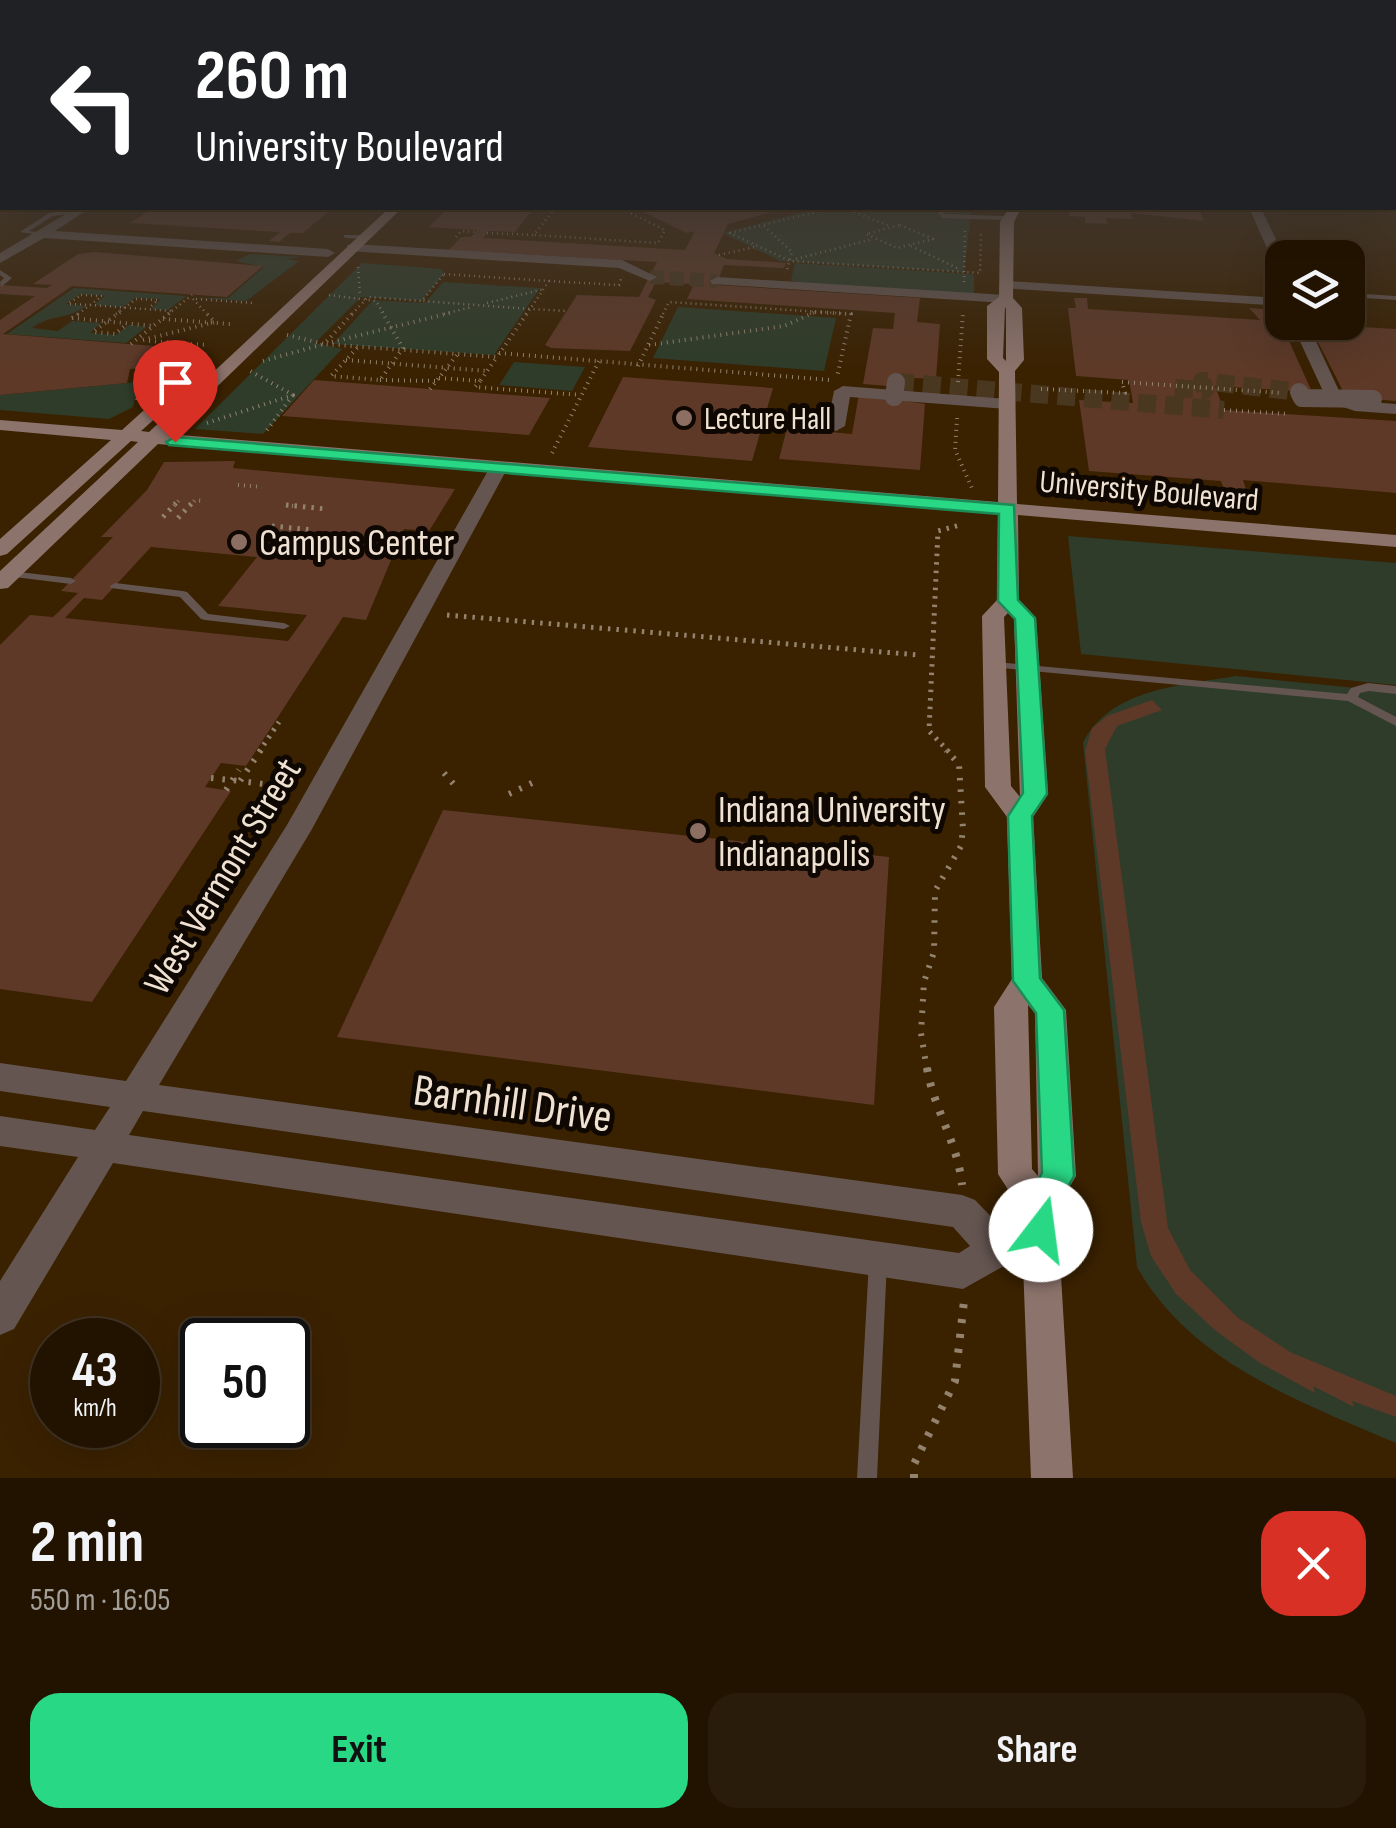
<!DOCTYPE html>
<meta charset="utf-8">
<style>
body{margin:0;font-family:"Sofia Sans Condensed",sans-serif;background:#2a1c0b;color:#f1f3f6;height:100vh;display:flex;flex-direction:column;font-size:38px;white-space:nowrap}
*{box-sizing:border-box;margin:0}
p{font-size:32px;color:#a29e99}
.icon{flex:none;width:55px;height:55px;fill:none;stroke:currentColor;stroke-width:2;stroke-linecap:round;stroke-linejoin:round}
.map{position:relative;height:1478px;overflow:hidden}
.panel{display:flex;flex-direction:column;background:#221301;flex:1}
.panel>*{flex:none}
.guide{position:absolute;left:0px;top:0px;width:1398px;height:210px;box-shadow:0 10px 40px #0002,0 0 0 2px #3f3223;background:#202124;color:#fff;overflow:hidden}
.tools{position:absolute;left:1265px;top:240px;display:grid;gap:20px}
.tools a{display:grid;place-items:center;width:100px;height:100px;border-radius:20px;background:#221301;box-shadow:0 10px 40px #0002,0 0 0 2px #3f3223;font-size:50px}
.speed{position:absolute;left:30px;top:1318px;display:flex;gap:20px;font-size:50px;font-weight:700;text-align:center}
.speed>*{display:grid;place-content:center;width:130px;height:130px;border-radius:50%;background:#221301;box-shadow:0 10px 40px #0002,0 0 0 2px #3f3223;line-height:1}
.speed small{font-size:25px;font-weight:400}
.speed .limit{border:5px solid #111;border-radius:15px;background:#fff;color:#111}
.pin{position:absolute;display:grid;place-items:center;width:85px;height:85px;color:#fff;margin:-102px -42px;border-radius:50% 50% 50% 0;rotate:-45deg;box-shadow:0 0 10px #0007}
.pin .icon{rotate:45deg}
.me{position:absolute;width:110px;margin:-55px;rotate:15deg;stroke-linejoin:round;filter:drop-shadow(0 0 8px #0008)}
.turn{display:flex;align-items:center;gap:35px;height:210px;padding:0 30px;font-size:45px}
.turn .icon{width:130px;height:130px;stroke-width:2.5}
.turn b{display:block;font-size:70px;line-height:85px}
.round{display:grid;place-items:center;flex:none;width:105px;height:105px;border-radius:30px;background:#2a1c0b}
.summary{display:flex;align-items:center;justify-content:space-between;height:170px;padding:0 30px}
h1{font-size:60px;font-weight:700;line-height:75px}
.button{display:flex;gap:20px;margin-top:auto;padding:20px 30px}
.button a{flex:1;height:115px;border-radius:30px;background:#29d885;color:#111;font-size:40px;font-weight:700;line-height:115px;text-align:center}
.button a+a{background:#2a1c0b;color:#f1f3f6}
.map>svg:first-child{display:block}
.built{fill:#3a2100;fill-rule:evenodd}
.green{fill:#2e3c29}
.building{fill:#5e3927;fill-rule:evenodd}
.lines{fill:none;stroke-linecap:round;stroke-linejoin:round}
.street-tunnel-far1{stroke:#4a3720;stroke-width:14;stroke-dasharray:14 6;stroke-linecap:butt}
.street-tunnel{stroke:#4a3720;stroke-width:18;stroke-dasharray:18 9;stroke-linecap:butt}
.path-far4{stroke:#93826e;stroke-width:2.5;stroke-dasharray:1 4;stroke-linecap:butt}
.path-far3{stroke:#93826e;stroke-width:4;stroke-dasharray:1 5;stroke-linecap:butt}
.path-far2{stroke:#93826e;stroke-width:5;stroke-dasharray:2.5 6;stroke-linecap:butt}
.path-far1{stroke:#93826e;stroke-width:6;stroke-dasharray:2.5 9;stroke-linecap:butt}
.path{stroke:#93826e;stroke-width:8;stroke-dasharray:4 11;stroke-linecap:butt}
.lane{fill:#645550;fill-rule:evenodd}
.street{fill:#645550;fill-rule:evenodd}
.secondary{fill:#8c736c;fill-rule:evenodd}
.street-bridge{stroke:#645550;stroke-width:18}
.route{fill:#29d885;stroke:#1b8c56;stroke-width:2.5}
.education-dot{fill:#8d6e63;stroke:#0f0701;stroke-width:4}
.labels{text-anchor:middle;stroke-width:10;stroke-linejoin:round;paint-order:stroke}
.far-poi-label{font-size:32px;fill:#f0e2d3;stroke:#0f0701;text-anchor:start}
.far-street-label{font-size:32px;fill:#f0e2d3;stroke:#0f0701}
.poi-label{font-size:38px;fill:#f0e2d3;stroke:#0f0701;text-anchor:start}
.street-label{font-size:38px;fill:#f0e2d3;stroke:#0f0701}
.near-street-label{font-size:45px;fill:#f0e2d3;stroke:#0f0701}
</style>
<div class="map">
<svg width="1396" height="1478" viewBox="0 0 1396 1478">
<rect width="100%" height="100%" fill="#2d1901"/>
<path class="built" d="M0 164 2 208H1395L1396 164V1478H0ZM1282 258H1348V322H1282ZM52 1340H138V1425H52ZM202 1340H288V1425H202Z"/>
<g class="green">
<polygon points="817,208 971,212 964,272 780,261 723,233"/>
<polygon points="250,254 304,257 286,259 299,261 246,301 194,298 228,298 264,267 236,261"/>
<polygon points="362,263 442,269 444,274 422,301 361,297 315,343 342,349 263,434 195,429"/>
<polygon points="795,263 969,274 974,275 974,294 796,283 791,280"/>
<polygon points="443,282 540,288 494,355 333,344 373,300 425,303"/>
<path d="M74 288 186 296 168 310 151 309 161 299 135 298 123 307 94 305 105 296 80 294 66 304 86 306C67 320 50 314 32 328L58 331 72 321 101 323 90 333 116 335 129 325 146 327 126 343 7 334Z"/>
<polygon points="678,307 836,318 824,371 653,358"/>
<polygon points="514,362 585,367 572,391 499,385"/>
<polygon points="138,382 133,407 109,419 0,410 0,395"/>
<polygon points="1068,536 1396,563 1396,685 1081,654"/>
<path d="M1236 676 1396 692V1443C1300 1402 1190 1362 1137 1267L1083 743C1109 689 1182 685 1236 676Z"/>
</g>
<g class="building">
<polygon points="153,208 333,208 303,233 290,233 279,242 269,241 280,232 130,223"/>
<polygon points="448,208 534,208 515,232 489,231 483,238 685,250 695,231 687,233 635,208 786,208 728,224 714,253 727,259 786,263 784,268 724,265 716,285 920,298 917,322 940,324 936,379 913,378 913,388 863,384 873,328 893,329 895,313 687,299 694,284 656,282 648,297 656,300 630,351 551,348 545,345 577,295 639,297 657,262 449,250 461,237 471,237 477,230 429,227"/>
<polygon points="1068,208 1199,208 1204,221 1131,213 1133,219 1106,218 1108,224 1085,223 1085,217 1069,216"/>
<polygon points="95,252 263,266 227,297 72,286 3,334 167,347 141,368 130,369 127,383 0,395 0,320 35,296 0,294 0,285 47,288 52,285 33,284 78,254"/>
<polygon points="1074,298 1087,298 1088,309 1260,320 1249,308 1263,309 1268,321 1280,321 1312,392 1215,386 1224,410 1396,421 1396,493 1243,480 1252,508 1217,505 1211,488 1224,489 1221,481 1089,471 1079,400 1133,403 1129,380 1076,376 1068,308 1076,308"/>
<polygon points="1309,324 1396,329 1396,401 1346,397"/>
<polygon points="623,377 773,388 752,461 588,447"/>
<polygon points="314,380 430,389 550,398 529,435 282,416"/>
<polygon points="859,394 925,404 920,470 779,459 787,428 852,434"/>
<path d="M235 461 233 468 455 489 429 531 404 529 366 620 343 617 246 766 221 763 205 787 231 791 92 1002 0 989V645L30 615 53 617 78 593 61 591 113 537H101L147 490 164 462ZM151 547 257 557 218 606 307 615 288 641 65 618 84 598 102 600Z"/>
<polygon points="1152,700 1162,710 1117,726 1105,749 1168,1228 1190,1270 1237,1317 1290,1352 1396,1396 1396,1417 1352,1401 1354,1407 1313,1386 1315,1393 1260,1363 1216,1331 1176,1294 1151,1256 1141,1222 1085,751 1092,728 1107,716"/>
<polygon points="443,810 889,857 874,1105 337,1037"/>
</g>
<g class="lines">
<polyline class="street-tunnel-far1" points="650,277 717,281"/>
<g class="street-tunnel">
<polyline points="896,382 1224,410"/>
<polyline points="1175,388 1205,390 1202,381 1299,392"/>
</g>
<g class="path-far4">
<polyline points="555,208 534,235 658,243 665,230 620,208"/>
<polyline points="833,208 730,233 790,261 980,273 981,233"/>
<polyline points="845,208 889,226"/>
<polyline points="875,208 924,210"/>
<polygon points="900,225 933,239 897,248 866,234"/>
<polyline points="764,226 792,252 786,273"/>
<polyline points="487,233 534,235"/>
<polyline points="456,237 461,231 476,232"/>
<polyline points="911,246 959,269"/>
<polyline points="719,255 755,247"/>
<polyline points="796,259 873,239"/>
<polyline points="358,267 360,296"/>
<polygon points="444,274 549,281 530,309 422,301"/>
<polyline points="549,281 619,285 621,279"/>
<polyline points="964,282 965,228"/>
<polygon points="81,295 102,296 90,305 68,304"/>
<polyline points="329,295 376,301 384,314"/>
<polyline points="193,299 207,314"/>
<polyline points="196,299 253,303"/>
<polyline points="487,303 544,289"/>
<polyline points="90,305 172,311"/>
<polyline points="78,314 90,305"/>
<polyline points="116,314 136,299 158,300 149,308"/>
<polyline points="168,314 192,295"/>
<polyline points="352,314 368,297 422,301"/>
<polyline points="444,314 472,307"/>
<polyline points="526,314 530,309 566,311"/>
<polyline points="663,314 669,302 851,314"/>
<polyline points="810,314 815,312"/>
</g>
<g class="path-far3">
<polyline points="120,312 93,332 115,334 125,326"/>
<polyline points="815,312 851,314 837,377"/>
<polyline points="72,318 82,312"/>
<polyline points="72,318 153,326"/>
<polyline points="163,319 230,324"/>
<polyline points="287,335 324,344 354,312"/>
<polyline points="143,340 215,322 205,312"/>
<polyline points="149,341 206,345"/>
<polyline points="332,342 454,312"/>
<polyline points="131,344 171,312"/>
<polyline points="649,345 784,326 815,312"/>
<polyline points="357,348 331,376 380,380 403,348 382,312"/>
<polyline points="499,353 830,380"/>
<polyline points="346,360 487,371"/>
<polyline points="263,361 324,344 497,357 528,312"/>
<polyline points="638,366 664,312"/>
<polyline points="172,367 156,365 179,345"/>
<polyline points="137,368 135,378 188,361"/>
<polyline points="439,378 480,381 497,357"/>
<polyline points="380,380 437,381"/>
<polyline points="480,381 475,387 581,395"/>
<polyline points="958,382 963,313"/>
<polyline points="1122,382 1282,393"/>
<polyline points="430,389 457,355"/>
<polyline points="1041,389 1125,393 1122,382"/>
<polyline points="137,400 142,377"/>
<polyline points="1224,410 1288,414"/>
<polyline points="957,418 955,450 972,488"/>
<polyline points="207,423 293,395 250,371"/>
<polyline points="267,430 293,395"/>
<polyline points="552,453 599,361"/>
<polyline points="238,485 262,487"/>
<polyline points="286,505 293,506"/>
<polyline points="174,506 180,499"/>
<polyline points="190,506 195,500 204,501"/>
</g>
<g class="path-far2">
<polyline points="286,505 326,509"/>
<polyline points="163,517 176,503"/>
<polyline points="178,518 192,503"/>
<polyline points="272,526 313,530"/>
<polyline points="447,615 918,655"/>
<polyline points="259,752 279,722"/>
<polyline points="949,752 929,731 938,531 960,525"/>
</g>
<g class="path-far1">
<polyline points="261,750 240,781 287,787"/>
<polyline points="444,773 458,789"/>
<polyline points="211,778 240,781"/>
<polyline points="226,790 239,770"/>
<polyline points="509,794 534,782"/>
<polyline points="927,1070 921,1033 924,982 934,952 935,891 961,846 963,829 959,764 946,750"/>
</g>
<g class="path">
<path d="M927 1068C934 1110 958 1143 962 1185"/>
<polyline points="914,1478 914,1464 955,1381 964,1301"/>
</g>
<g class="lane">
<polygon points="935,208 941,208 944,214 1003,216 1006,218 1003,220 942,218"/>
<polygon points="78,209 80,212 53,216 29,231 42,233 42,235 20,232 49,213"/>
<polygon points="344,235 363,235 366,237 363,239 346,238 344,237"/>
<polygon points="0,270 12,278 1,287 0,282 4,278 0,275"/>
<polygon points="1348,293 1396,296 1396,300 1348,297"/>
<polygon points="10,571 71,578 76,581 71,584 6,576 5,574"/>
<polygon points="115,583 183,591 187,592 208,614 284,623 290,626 284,629 205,620 201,619 180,597 111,588 110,586"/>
<polygon points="995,662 1347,694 1351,688 1368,683 1396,686 1396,694 1369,691 1360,693 1358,697 1396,717 1396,726 1348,701 991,667 989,665"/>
<polygon points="878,1252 885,1255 887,1261 877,1478 857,1478 869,1261 871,1255"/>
</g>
<g class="street">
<polygon points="76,208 90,208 55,231 328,249 335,253 328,257 44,238 0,263 0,253"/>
<polygon points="1249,208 1261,208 1285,258 1282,270 1275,266"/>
<polygon points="352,244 622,260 657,277 650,281 619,268 347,251 347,245"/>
<polygon points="717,277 1006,295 1013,299 1006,303 712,284 710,281"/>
<polygon points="1007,281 1282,298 1282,306 1002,288 1002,282"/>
<polygon points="1291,322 1307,322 1341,395 1358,401 1396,404 1396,414 1355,411 1328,402"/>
<polygon points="843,386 1007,399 1016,404 1007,409 850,397 845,426 836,431 827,426 834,391"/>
<path d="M498 463 507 469 312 829 159 1085 962 1195 975 1200 1007 1233 1055 1242 1060 1254 1055 1266 1042 1271 1002 1267 963 1289 113 1163 14 1329 0 1335V1281L78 1157 0 1146V1116L95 1130 110 1107 0 1091V1063L126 1081 287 825 489 469ZM143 1111 953 1227 970 1246 959 1253 129 1135Z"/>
</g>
<path class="secondary" d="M389 208H402L168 434 998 502 999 372 987 359V306L999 297 1000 222 1009 208H1021L1014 222 1013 298 1022 308 1024 360 1015 371 1017 504 1396 535V547L1018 515 1019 600 1036 618 1048 794 1033 817 1042 978 1066 1010 1076 1176 1057 1208 1073 1478H1031L1021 1210 998 1174 994 1007 1012 979 1007 817 985 787 982 616 997 600 998 514 158 444 8 588 0 589V571L138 442 131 441 7 554 0 556V539L111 440 0 430V420L122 430 164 392H176V400L141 431 149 432ZM1005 307 1006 309V361L1003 358ZM1008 613 1014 619 1020 797 1011 786 1004 617ZM1028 1005 1035 1013 1038 1176 1032 1169Z"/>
<g class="street-bridge">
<polyline points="1299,392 1302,398 1373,399"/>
<polyline points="894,397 896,382"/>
</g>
</g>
<linearGradient id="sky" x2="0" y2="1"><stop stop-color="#190e01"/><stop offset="0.44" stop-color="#463e38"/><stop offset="1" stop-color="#463e38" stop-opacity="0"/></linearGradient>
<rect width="1396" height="371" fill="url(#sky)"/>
<polygon class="route" points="175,437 1014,505 1018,600 1035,618 1047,794 1032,816 1040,978 1064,1010 1074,1176 1056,1208 1057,1230 1052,1241 1041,1245 1029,1241 1023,1206 1042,1173 1036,1013 1013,981 1008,816 1023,793 1015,619 998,601 999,514 169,445 166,442"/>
<g class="education-dot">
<circle cx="684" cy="418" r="10"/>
<circle cx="239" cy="542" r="10"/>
<circle cx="698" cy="831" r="10"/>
</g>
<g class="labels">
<g class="far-poi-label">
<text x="704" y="429">Lecture Hall</text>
</g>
<g class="far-street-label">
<text transform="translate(1149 490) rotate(5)" y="11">University Boulevard</text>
</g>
<g class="poi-label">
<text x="259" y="555">Campus Center</text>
<text x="718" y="822">Indiana University<tspan x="718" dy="44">Indianapolis</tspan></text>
</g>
<g class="street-label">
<text transform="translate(222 876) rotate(-59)" y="13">West Vermont Street</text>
</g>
<g class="near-street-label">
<text transform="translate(513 1102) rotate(8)" y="16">Barnhill Drive</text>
</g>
</g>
</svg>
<div class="tools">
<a><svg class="icon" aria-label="layers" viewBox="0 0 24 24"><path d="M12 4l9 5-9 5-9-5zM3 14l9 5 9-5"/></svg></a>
</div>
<div class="speed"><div>43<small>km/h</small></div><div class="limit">50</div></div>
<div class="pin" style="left:175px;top:442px;background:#d93025"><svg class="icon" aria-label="arrive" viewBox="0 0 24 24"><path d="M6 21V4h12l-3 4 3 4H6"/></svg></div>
<svg class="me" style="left:1041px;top:1230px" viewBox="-20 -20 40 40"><circle r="19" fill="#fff"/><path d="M0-13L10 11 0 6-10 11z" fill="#29d885"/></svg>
<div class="guide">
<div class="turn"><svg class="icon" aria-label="left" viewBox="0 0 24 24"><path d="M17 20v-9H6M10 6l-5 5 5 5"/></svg><div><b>260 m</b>University Boulevard</div></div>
</div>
</div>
<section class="panel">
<div class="summary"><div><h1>2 min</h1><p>550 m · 16:05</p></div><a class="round" style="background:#d93025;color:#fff"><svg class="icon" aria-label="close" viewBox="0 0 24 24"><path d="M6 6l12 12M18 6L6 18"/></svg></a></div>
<div class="button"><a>Exit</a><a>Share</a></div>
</section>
